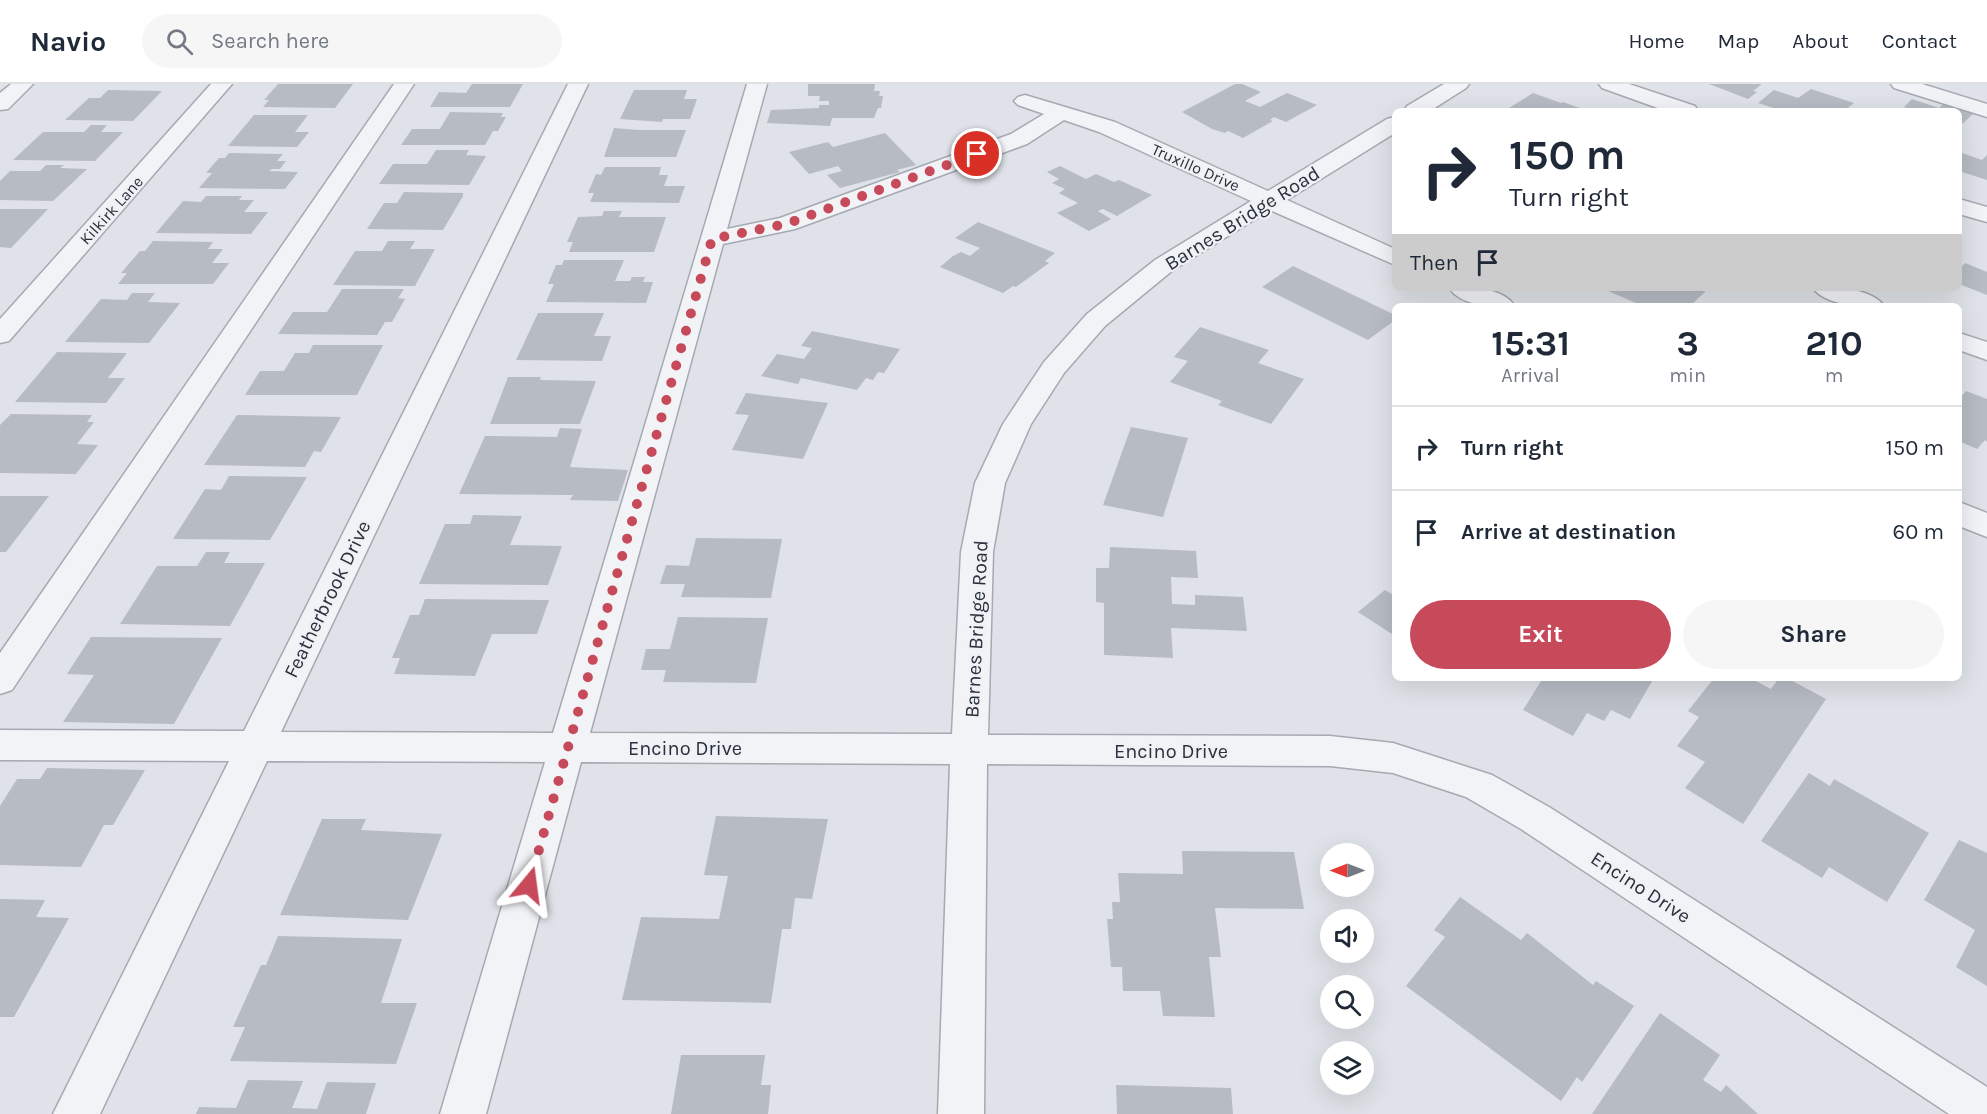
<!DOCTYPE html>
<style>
body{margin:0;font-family:Karla,sans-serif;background:#f6f6f7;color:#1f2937;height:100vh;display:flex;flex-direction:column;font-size:22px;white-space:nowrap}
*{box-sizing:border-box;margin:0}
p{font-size:20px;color:#747a83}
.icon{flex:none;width:33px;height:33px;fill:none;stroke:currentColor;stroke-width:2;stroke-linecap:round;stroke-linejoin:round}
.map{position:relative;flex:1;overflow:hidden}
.sheet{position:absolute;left:1392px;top:219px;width:570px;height:378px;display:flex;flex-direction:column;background:#fff;border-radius:9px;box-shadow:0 6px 24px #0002}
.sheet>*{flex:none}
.banner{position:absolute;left:1392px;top:24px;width:570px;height:183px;border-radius:9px;box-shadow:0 6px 24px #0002;background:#fff;color:#1f2937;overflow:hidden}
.needle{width:39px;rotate:270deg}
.buttons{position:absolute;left:1320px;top:759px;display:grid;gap:12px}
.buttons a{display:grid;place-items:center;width:54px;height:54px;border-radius:50%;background:#fff;box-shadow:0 6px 24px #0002;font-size:30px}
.pin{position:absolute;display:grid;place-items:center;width:51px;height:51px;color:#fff;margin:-26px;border:3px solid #fff;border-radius:50%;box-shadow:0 2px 6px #0007}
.me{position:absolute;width:66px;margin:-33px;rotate:16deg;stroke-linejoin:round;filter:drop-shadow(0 0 4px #0008)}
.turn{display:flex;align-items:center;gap:21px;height:126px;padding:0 18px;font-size:27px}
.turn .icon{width:78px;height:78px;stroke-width:2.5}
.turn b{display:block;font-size:42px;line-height:51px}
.then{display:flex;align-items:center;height:57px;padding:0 18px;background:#0003;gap:12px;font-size:22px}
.eta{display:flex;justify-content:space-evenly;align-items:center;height:102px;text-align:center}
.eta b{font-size:36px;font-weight:700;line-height:42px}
.button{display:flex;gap:12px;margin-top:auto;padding:12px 18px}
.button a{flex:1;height:69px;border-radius:36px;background:#c64a5a;color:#fff;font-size:24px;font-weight:700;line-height:69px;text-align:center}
.button a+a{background:#f6f6f7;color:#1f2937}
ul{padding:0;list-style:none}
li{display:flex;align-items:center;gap:18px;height:84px;padding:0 18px;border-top:2px solid #e0e1e3}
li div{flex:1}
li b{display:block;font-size:22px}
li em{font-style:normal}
header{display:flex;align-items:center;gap:36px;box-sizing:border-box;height:84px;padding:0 30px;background:#fff;border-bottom:2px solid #e0e1e3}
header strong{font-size:28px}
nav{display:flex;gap:33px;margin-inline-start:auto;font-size:21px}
.search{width:420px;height:54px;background:#f6f6f7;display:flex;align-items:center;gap:15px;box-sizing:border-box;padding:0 21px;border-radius:33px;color:#747a83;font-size:22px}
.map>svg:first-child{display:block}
.building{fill:#b7bbc4}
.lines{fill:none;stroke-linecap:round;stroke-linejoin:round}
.minor-casing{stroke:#a5a9b2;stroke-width:3}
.minor{fill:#f2f3f6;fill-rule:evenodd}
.route{stroke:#c64a5a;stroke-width:10;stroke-dasharray:0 18}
.labels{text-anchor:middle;stroke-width:4.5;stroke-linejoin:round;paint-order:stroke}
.far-street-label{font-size:16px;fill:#29303e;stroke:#eff1f5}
.street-label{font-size:20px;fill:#29303e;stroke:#eff1f5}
</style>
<header>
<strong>Navio</strong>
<div class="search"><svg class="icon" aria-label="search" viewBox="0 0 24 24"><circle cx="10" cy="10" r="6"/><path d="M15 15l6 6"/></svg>Search here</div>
<nav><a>Home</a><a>Map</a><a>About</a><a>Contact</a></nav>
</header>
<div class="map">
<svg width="1987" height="1030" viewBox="0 0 1987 1030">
<rect width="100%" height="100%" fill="#dfe2e8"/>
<g class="building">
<polygon points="278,0 353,0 335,24 263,23 269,16 264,16"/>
<polygon points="472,0 523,0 510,23 430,23 439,8 466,9"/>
<polygon points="808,0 875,0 874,7 880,7 879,12 883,12 881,24 878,24 874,34 832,34 830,42 767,39 771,26 819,24 819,21 829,21 829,17 819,17 820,12 808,12"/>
<polygon points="1235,0 1242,0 1261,8 1245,17 1260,23 1287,9 1317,21 1286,38 1274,33 1270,36 1273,37 1243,54 1228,47 1225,49 1212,45 1182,28"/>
<polygon points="1709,0 1762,0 1753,7 1757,8 1748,15"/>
<polygon points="1811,5 1854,19 1844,27 1783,27 1758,19 1774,6 1798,14"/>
<polygon points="108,6 162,7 133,37 65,36 89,14 100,14"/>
<polygon points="634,6 687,6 684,15 697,15 690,35 663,35 662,38 620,35"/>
<polygon points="1533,9 1561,19 1563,18 1588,27 1516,27 1509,24"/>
<polygon points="1912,15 1939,24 1944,19 1974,29 1959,43 1959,27 1916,27 1904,23"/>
<polygon points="450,28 503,29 501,33 506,33 498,47 493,47 485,61 401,61 412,45 440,45"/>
<polygon points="254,31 308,31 295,48 309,48 297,63 228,62"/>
<polygon points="91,41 107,41 101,48 123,48 95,77 13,76 43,48 84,48"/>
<polygon points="614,44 638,46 686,46 676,73 604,73"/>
<polygon points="885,49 916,81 897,86 900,88 840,104 827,91 842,87 838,82 809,90 789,68 828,58 833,63"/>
<polygon points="436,66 469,66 466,71 486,72 469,101 379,100 393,80 427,80"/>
<polygon points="1959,68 1982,76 1987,71 1987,96 1959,87"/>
<polygon points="229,69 283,70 277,77 286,77 280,85 272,85 269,87 298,88 285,105 199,104 212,89 206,89 219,74 225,74"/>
<polygon points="46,81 64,81 60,84 87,85 53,117 0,116 0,97 10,87 40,87"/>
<polygon points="1060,82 1086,95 1096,90 1114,98 1119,96 1152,111 1117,132 1103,125 1098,127 1111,135 1089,147 1057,129 1078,119 1059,109 1065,105 1052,99 1059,95 1047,88"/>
<polygon points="605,83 661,83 659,91 668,91 664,102 685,102 679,119 590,118 594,109 588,109 596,90 601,91"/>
<polygon points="404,108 463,109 463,112 443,146 367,145 384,119 397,119"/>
<polygon points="206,112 242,112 239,116 254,116 244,128 268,128 251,150 156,149 183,117 201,118"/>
<polygon points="0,125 48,125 11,164 0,163"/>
<polygon points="604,127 622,127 619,133 666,133 654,168 569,168 573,158 567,158 578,133 602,132"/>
<polygon points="978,138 1055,169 1045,177 1049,179 1016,203 1013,202 1003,209 940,183 953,172 961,168 970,172 980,164 955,154"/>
<polygon points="153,157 213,158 208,165 223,165 212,179 229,179 213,200 118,200 127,189 121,189 140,167 145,167"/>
<polygon points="388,157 415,157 410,165 435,165 415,202 333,201 355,167 382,167"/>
<polygon points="564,176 624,176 615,197 630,197 632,193 645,193 643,198 653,198 646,219 546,218 554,200 548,200 556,181 562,181"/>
<polygon points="1965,179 1987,188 1987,211 1959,200 1959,186"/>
<polygon points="1293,182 1395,231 1395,236 1368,256 1262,203"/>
<polygon points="1601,204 1709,204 1690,222 1643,222"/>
<polygon points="342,205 404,205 398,214 405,215 392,238 385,238 377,251 278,250 293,228 327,228"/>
<polygon points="132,209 155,209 148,218 180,219 149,259 65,258 101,215 127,216"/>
<polygon points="538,229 604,229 594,252 611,252 602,277 516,276"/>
<polygon points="1200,243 1269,266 1258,279 1304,295 1271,340 1218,321 1222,317 1170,298 1188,277 1174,273"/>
<polygon points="812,247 900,265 884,289 878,288 873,296 866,294 857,306 801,294 798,300 761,292 777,270 804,275 812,264 801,262"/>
<polygon points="313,261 383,261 357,311 245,311 260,287 284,287 295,269 309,269"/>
<polygon points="57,268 127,269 108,294 125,294 106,319 15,318"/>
<polygon points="508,293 541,293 540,296 596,297 580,340 490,340"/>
<polygon points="1966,307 1987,315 1987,358 1985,356 1977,365 1959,357 1959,315"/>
<polygon points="746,309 828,319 803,375 732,366 749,331 735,330"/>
<polygon points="11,330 92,331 87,338 94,338 77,360 98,361 76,390 0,389 0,341"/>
<polygon points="237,331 341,333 321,368 314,367 305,383 204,381"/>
<polygon points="1131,343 1188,354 1163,433 1103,421"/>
<polygon points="560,344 582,345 570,383 628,386 618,417 570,416 573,411 459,410 485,352 557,353"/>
<polygon points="229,392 307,393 270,456 173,455 205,405 221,406"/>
<polygon points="0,412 49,412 6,468 0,468"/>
<polygon points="473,431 522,432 510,461 562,462 548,501 419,500 445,440 470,440"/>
<polygon points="696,454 782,455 771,514 681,513 685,500 660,500 666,481 689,482"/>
<polygon points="1110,463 1196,467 1198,494 1171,493 1172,520 1195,521 1195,511 1243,513 1247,547 1171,544 1173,574 1104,571 1104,519 1096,518 1096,484 1109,484"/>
<polygon points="206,468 230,468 224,479 265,479 230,542 120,540 157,482 197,482"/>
<polygon points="1385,506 1395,512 1395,552 1358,528"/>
<polygon points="425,515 549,516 537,550 492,550 475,592 394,590 400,574 392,574 410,531 419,531"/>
<polygon points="678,533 768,534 756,599 663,598 666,586 641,586 646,565 670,565"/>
<polygon points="91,553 222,554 174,640 63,638 94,591 67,590"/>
<polygon points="1543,594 1654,594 1630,635 1611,626 1604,637 1587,629 1573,652 1523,626"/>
<polygon points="1714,594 1750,594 1771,605 1779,594 1787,594 1826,615 1743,740 1685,704 1705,678 1677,662 1699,633 1688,627"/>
<polygon points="47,684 145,686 113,741 104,741 81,783 0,781 0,722 17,695 40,695"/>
<polygon points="1809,689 1830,702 1834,695 1929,749 1887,818 1829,783 1822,794 1761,757"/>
<polygon points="716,732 828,735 812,815 795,814 791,845 782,845 771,919 622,916 641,833 719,835 728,792 704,791"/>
<polygon points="322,735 366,735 361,746 442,750 408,836 280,831"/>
<polygon points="1959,756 1987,769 1987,902 1956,883 1975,846 1924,816"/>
<polygon points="1182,767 1294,768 1304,825 1215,824 1221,873 1209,873 1215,933 1163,932 1160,907 1123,907 1122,883 1111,883 1107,835 1113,835 1112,818 1120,818 1118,789 1183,790"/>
<polygon points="1460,813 1521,856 1527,849 1593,901 1596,897 1634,922 1582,998 1577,993 1561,1017 1406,902 1445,853 1434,846"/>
<polygon points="0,815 45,816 36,833 69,834 14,933 0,933"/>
<polygon points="278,852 402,855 381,919 417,919 396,980 230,977 245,943 233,943 261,881 266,881"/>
<polygon points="1660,929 1720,971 1703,996 1721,1008 1726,1001 1758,1030 1592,1030"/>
<polygon points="681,971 765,971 761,1001 771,1001 768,1030 671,1030"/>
<polygon points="248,996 303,997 292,1024 317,1025 327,998 376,999 366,1030 196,1030 199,1023 236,1024"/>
<polygon points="1116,1001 1231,1004 1233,1030 1117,1030"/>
</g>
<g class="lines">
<g class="minor-casing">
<g id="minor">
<polygon points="11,0 33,0 8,25 0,26 0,9"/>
<polygon points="211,0 232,0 9,257 0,259 0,235"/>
<polygon points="394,0 414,0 12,606 0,610 0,569"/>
<path d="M568 0H588L281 648 553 649 747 0H767L727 145 780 134 1011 50 1044 30 1018 21 1014 17 1018 13 1025 11 1115 38 1268 107 1387 35 1395 33V49L1287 116 1395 165V181L1270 126 1173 186 1105 242 1064 289 1031 340 1005 399 993 468 988 651 1330 652 1393 659 1492 691 1549 723 1987 1003V1030H1949L1521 745 1466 713 1393 689 1330 682 987 680 984 1030H938L950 680 581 678 486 1030H440L545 678 267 677 100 1030H53L229 677 0 676V646L244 647ZM1064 36 1099 48 1251 117 1155 176 1087 230 1044 278 1003 340 975 399 961 468 952 650 590 649 723 160 795 145 1027 60Z"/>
<polygon points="1444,0 1469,0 1466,4 1430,27 1404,27 1407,22"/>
<polygon points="1599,0 1629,0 1695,22 1698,27 1666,27 1602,4"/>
<polygon points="1891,0 1922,0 1987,20 1987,33 1894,4"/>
<polygon points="1959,115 1987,123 1987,138 1959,130"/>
<path d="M1449 204C1471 204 1501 202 1515 222 1494 222 1463 224 1449 204Z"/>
<path d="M1813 204C1834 204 1871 203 1884 222 1863 222 1827 223 1813 204Z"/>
<polygon points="1959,249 1987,258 1987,276 1959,266"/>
<polygon points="1959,418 1987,429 1987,453 1959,442"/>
</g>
</g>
<use href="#minor" class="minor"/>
</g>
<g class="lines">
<polyline class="route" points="529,801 712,155 786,140 977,70"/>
</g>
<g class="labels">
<g class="far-street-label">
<text transform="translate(1196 83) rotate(24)" y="6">Truxillo Drive</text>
<text transform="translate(111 126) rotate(-48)" y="6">Kilkirk Lane</text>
</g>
<g class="street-label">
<text transform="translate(1242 134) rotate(-32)" y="7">Barnes Bridge Road</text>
<text transform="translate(327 515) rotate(-64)" y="7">Featherbrook Drive</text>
<text transform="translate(976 545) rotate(-87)" y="7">Barnes Bridge Road</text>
<text x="685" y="671">Encino Drive</text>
<text x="1171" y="674">Encino Drive</text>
<text transform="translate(1641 803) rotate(33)" y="7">Encino Drive</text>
</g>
</g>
</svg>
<div class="buttons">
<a><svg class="needle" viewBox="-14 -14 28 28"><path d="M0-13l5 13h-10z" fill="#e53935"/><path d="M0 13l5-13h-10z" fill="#747a83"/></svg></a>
<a><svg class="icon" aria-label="sound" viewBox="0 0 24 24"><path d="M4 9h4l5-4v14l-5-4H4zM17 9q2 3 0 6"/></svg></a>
<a><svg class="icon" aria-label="search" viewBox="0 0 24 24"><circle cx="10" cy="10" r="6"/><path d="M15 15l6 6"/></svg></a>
<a><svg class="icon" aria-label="layers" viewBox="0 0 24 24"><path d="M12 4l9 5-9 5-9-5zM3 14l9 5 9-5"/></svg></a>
</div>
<div class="pin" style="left:977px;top:70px;background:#d93025"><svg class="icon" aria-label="arrive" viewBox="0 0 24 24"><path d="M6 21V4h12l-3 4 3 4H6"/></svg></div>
<svg class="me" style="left:529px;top:801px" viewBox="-20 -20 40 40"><path d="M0-17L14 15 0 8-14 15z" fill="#c64a5a" stroke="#fff" stroke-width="4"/></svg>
<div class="banner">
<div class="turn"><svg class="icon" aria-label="right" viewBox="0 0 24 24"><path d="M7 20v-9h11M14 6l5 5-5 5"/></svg><div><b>150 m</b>Turn right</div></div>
<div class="then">Then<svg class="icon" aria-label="arrive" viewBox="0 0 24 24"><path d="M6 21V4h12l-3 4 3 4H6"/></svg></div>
</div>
<section class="sheet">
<div class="eta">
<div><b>15:31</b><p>Arrival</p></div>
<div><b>3</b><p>min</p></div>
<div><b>210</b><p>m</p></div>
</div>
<ul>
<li><svg class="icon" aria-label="right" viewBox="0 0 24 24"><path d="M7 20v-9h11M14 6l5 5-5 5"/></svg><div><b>Turn right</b></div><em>150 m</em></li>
<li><svg class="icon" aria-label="arrive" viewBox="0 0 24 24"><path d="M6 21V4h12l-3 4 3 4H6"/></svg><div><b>Arrive at destination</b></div><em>60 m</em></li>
</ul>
<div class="button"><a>Exit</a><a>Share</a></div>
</section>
</div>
